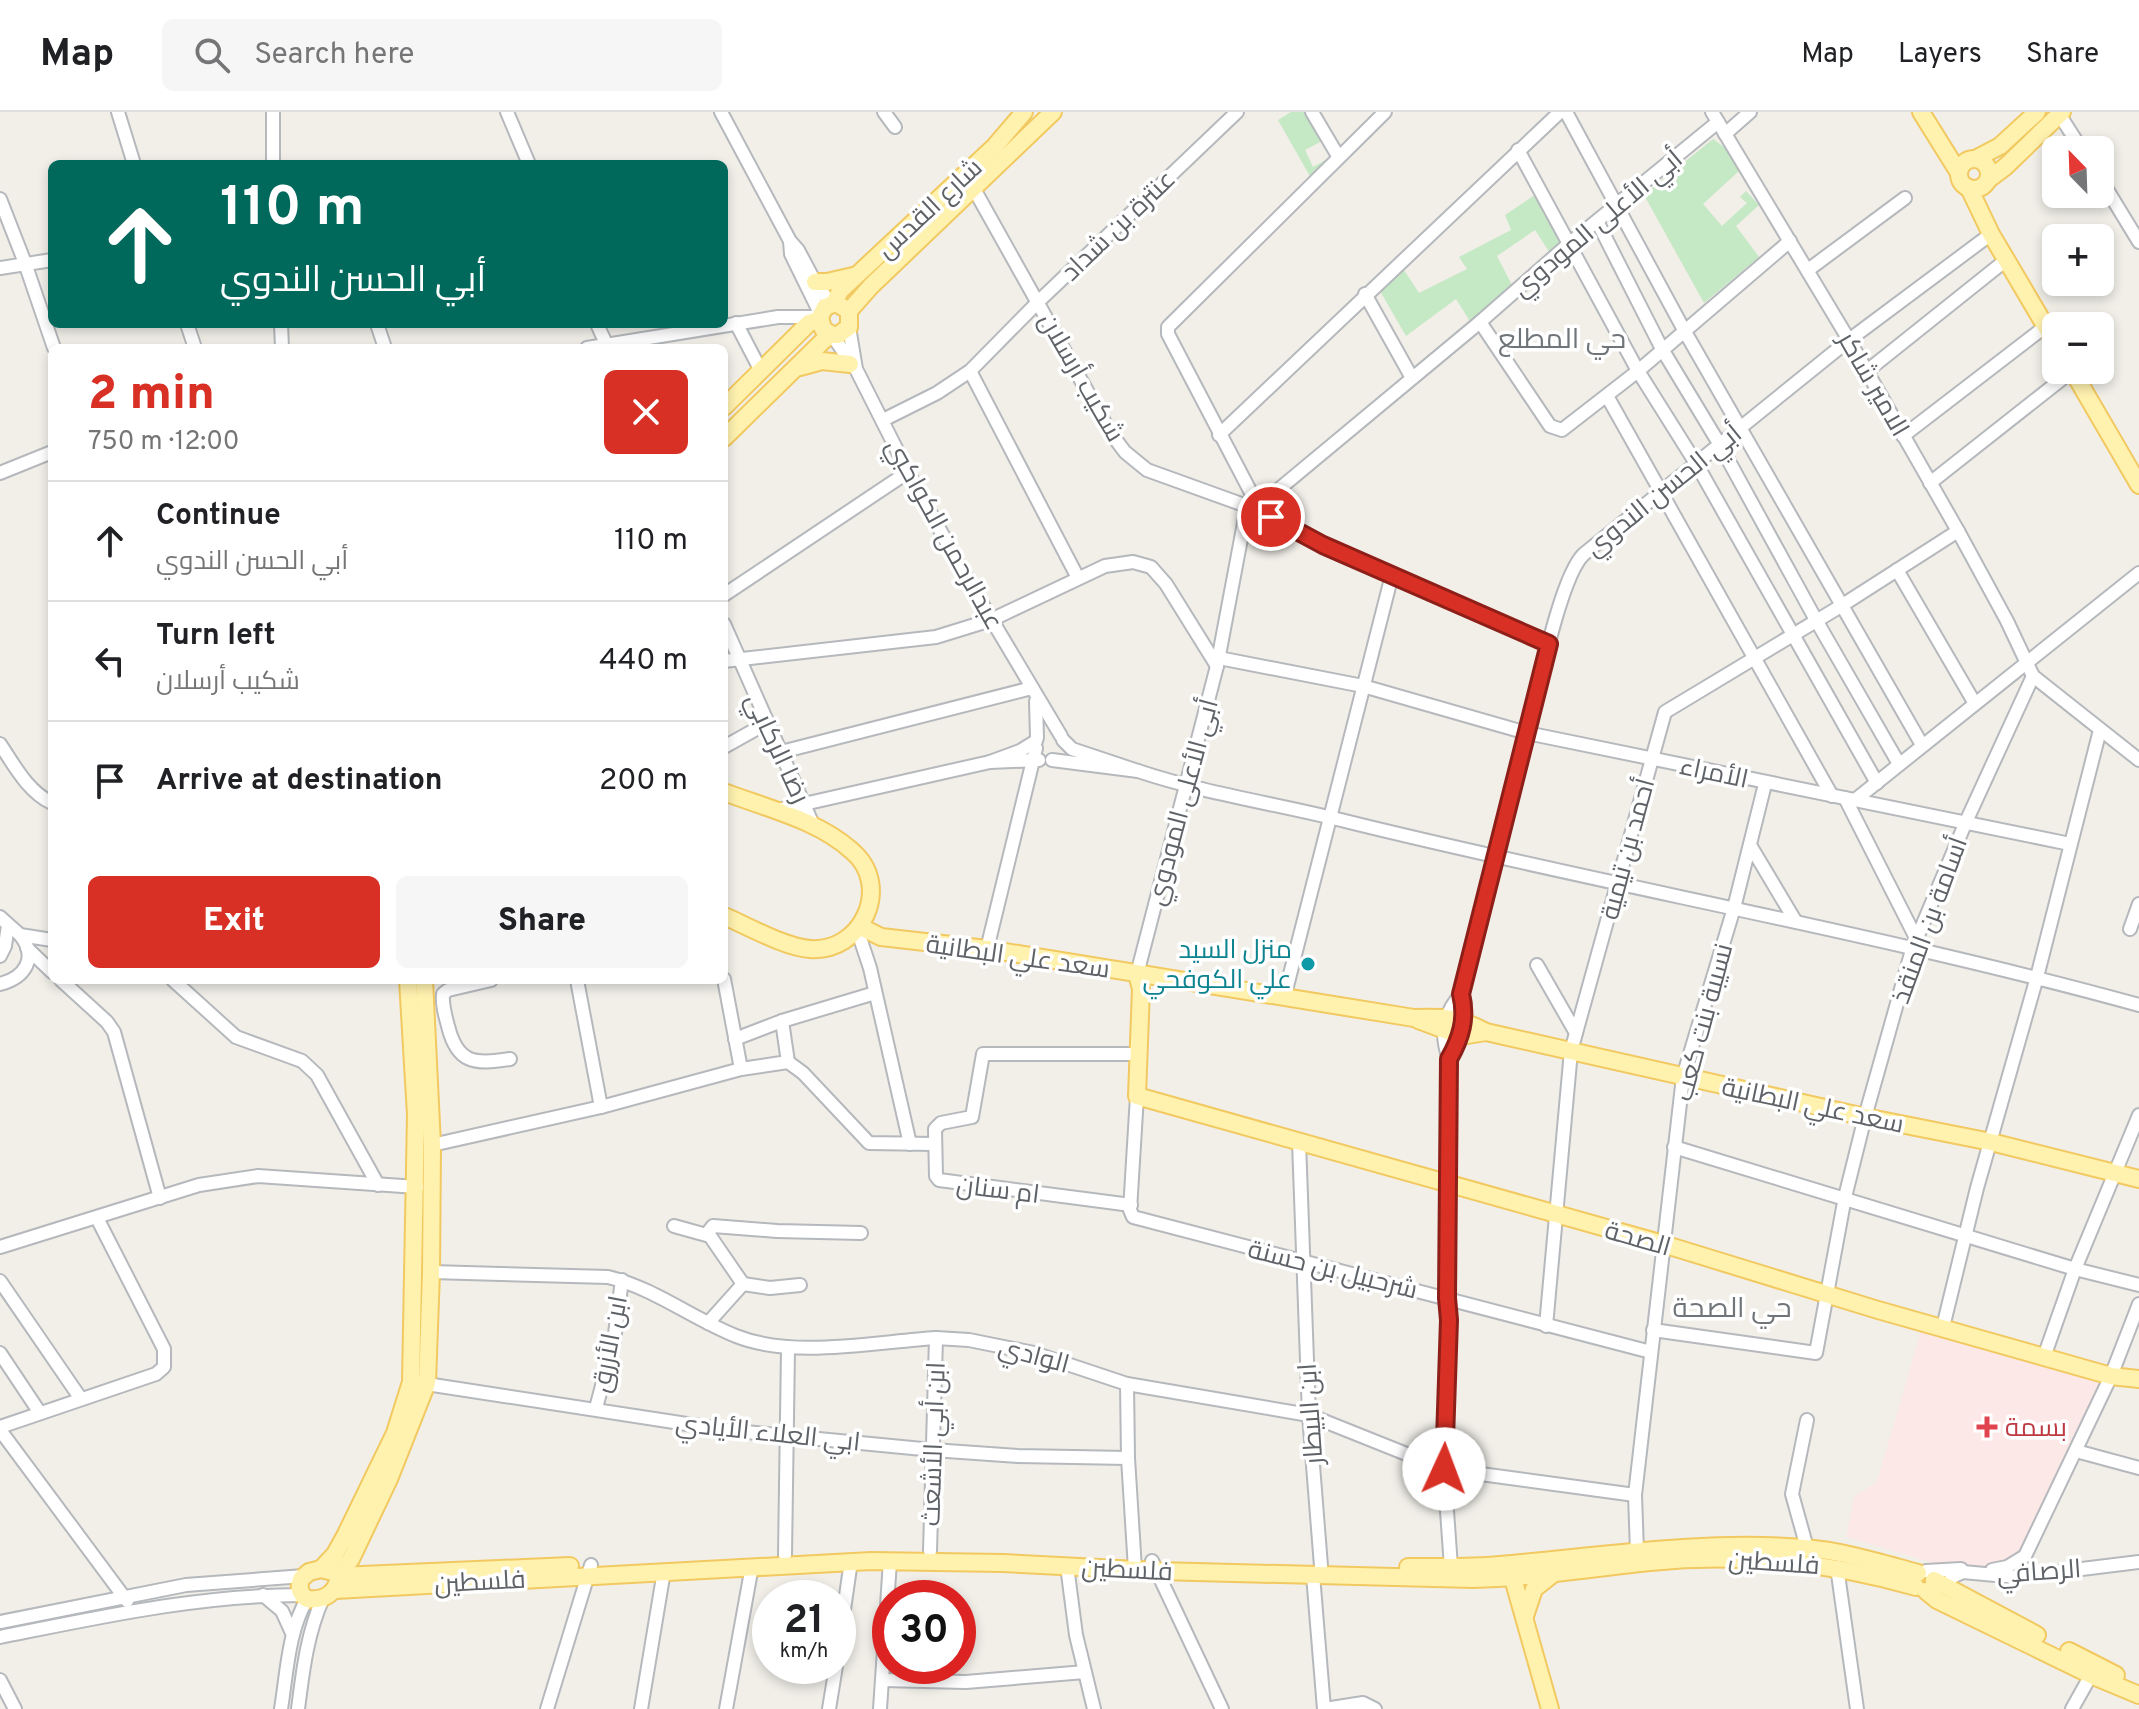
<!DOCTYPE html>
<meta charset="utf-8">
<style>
body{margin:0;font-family:Overpass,Cairo,sans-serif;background:#f6f6f6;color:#202124;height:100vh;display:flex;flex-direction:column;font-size:30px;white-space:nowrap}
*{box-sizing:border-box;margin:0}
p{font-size:26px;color:#757577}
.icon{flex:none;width:44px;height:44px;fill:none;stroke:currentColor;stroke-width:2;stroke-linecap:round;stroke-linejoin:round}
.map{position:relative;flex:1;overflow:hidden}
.side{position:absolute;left:48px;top:232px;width:680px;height:640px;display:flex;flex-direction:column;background:#fff;border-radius:12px;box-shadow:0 4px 12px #0003}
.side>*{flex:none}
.banner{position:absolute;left:48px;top:48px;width:680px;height:168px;border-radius:12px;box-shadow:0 4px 12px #0003;background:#00695c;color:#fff;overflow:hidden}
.needle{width:52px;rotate:337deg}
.fabs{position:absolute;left:2042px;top:24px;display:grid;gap:16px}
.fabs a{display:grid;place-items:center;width:72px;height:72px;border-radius:12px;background:#fff;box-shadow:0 4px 12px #0003;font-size:40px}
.speed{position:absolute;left:752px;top:1468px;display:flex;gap:16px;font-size:40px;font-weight:700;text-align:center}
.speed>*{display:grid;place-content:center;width:104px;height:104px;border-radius:50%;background:#fff;box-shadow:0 4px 12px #0003;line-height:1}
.speed small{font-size:20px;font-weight:400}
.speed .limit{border:12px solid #d22;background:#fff;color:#111}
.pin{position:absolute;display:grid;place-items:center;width:68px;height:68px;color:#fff;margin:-34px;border:4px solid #fff;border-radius:50%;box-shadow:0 2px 8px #0007}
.me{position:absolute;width:88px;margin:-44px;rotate:2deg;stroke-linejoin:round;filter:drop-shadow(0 0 6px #0008)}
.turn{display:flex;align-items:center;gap:28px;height:168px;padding:0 40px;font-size:36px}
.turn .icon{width:104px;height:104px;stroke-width:2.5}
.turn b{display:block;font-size:56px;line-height:68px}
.round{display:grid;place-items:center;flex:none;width:84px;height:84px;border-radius:12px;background:#f6f6f6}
.headline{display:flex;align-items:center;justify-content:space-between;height:136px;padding:0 40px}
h1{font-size:48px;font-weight:800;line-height:60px;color:#d93025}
.action{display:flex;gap:16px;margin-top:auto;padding:16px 40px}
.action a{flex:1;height:92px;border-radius:12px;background:#d93025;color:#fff;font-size:32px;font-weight:800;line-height:92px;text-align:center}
.action a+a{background:#f6f6f6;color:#202124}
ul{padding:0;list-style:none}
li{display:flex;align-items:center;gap:24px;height:120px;padding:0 40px;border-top:2px solid #e0e0e0}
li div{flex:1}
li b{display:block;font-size:30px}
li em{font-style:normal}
header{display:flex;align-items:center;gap:48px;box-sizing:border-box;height:112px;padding:0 40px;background:#fff;border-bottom:2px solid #e0e0e0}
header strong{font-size:38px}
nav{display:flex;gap:44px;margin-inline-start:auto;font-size:28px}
.search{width:560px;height:72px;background:#f6f6f6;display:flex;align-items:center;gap:20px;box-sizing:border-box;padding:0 28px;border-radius:12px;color:#757577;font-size:30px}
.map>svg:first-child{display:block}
.medical{fill:#fce8e6}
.green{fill:#c5e8c5}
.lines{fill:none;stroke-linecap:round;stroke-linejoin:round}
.minor-casing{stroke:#b5b8bc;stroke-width:16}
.major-casing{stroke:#f2c960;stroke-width:20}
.minor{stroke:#fff;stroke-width:12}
.major{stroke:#fff2af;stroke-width:16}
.route-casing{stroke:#8d1f18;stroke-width:20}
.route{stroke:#d93025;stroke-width:14}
.culture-dot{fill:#0f9aa8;stroke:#fff;stroke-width:3}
.health-dot{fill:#e0444e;stroke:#fff;stroke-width:3}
.labels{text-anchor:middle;stroke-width:7;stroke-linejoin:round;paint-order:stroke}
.street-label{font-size:26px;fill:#5f6368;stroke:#fff}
.culture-label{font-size:26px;fill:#0d838f;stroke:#fff;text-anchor:end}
.health-label{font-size:26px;fill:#be3a42;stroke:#fff;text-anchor:start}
.neighbourhood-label{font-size:28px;fill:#70757a;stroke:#fff}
</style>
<header>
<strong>Map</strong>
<div class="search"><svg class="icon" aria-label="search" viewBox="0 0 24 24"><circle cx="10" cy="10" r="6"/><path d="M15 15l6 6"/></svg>Search here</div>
<nav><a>Map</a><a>Layers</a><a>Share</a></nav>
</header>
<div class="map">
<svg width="2139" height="1597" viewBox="0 0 2139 1597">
<rect width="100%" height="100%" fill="#f1efe8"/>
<polygon class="medical" points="1924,1208 2105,1261 2017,1456 1940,1453 1846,1425 1854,1385 1877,1370"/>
<g class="green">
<polygon points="1291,0 1308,0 1324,28 1305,38 1313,55 1331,45 1311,66 1278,8"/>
<polygon points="1713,27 1724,35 1739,59 1703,92 1722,114 1747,91 1740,85 1746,79 1759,93 1736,114 1759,145 1704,191 1644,83"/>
<polygon points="1535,83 1561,131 1550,141 1535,118 1497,144 1512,173 1471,211 1456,187 1406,224 1380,179 1404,158 1419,181 1467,157 1459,145 1511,118 1505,103"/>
</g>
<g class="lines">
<g class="minor-casing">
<g id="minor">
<polyline points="118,0 134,52"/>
<polyline points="273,0 273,52"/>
<polyline points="507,0 529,52"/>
<polyline points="721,0 790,129 798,138 815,170 831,192"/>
<polyline points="884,0 895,15"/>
<polyline points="1312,0 1338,44"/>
<polyline points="1566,0 1684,218 1922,633"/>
<polyline points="1712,0 1849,228 1958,419 2007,509 2033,564"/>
<polyline points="2059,2 2082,38"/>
<polyline points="1725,22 1750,0"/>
<polyline points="1518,38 1638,259 1697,353 1877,671"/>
<polyline points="2100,66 2139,130"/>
<polyline points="974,77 1110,320 1125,340 1147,358 1255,397 1323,433 1549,532"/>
<polyline points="0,87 25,151 54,236"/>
<polyline points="1597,109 1662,237 1720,333 1816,508 1899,652"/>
<polyline points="790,129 791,142 820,201"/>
<polyline points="0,156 52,148"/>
<polyline points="1808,158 1905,86"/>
<polyline points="1365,182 1412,266"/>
<polyline points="1480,210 1550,314 1562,318 1638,259 1790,129"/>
<polyline points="736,211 760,257"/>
<polyline points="187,212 195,236"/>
<polyline points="281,212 282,236"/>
<polyline points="377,212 385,236"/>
<polyline points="597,212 608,236"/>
<polyline points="849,215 856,257 908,360 962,458 1061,624"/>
<polyline points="832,223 854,255"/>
<polyline points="587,236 778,205 820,205"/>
<polyline points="970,259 1078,466"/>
<polyline points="1867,259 2006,148"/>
<polyline points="1607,284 1832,684"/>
<polyline points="883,308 937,281 970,259 1039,189 1237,0"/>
<polyline points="1219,323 1560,0"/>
<polyline points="1903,324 2046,214"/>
<polyline points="0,361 52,340"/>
<polyline points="1930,371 2072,259"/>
<polyline points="1258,394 1168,222 1168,215 1385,0"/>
<polyline points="1255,397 1480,210 1570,131 1718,10"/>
<polyline points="1897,458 1974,590"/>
<polyline points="724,483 908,360"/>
<polyline points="724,512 814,715"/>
<polyline points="1219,546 1363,574 1527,621 2070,732"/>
<polyline points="724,549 936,525 991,508 1105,454 1133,450 1151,455 1166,472 1217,554"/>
<polyline points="2033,564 2139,648"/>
<polyline points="1036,589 1037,626"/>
<polyline points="1036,629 1020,639 990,650 1039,648"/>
<path d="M0 632C14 653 28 680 52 691"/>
<polyline points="724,635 767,611"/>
<polyline points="781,640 1032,576"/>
<polyline points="1052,648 1138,659 1072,637 1063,628"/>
<path d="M1138 659C1207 682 1278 692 1349 710 1612 775 1878 821 2139 893"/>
<polyline points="1845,686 1916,826"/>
<polyline points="1855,688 2139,461"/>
<polyline points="773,699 990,650"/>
<polyline points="1750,733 1796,810"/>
<path d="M0 805C6 811 14 817 20 823 39 846 24 866 0 872"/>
<polyline points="857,817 870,856 910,1032"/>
<polyline points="2130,817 2139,792"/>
<polyline points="20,823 52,828"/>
<polyline points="27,836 52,860"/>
<polyline points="987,837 1036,636"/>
<polyline points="0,844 5,834 8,813"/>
<polyline points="1537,853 1576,921"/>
<polyline points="1137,862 1217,554 1247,395"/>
<polyline points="724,867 741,957"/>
<polyline points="61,868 107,910 114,920 160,1086"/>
<polyline points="173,868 236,925 302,949 317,963 378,1073"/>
<path d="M491 868 448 878 443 882C442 893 445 903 448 914 457 951 474 953 510 947"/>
<polyline points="577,868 601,995"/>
<polyline points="1284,886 1392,463"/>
<polyline points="782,909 788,950"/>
<polyline points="735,927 782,909 875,881"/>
<path d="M1449 947C1461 926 1467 906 1461 882"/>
<polyline points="1137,984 1130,1098 1133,1105 1651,1240"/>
<polyline points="1299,1030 1309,1303 1321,1454"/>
<polyline points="432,1033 601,995 741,957 788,950 803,961 869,1031 934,1032"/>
<polyline points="1674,1035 2075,1157 2139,1173"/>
<polyline points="1131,1093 939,1068 936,1064 935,1017 941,1011 972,1005 983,942 1139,942"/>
<polyline points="674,1114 710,1124 743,1172"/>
<polyline points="710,1124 709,1119 713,1114 777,1119 861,1121"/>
<polyline points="0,1135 199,1073 258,1064 417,1075"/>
<path d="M431 1160 608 1165C654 1176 693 1207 736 1224 793 1247 874 1230 936 1226L969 1228 1034 1241 1127 1272 1309 1303 1444 1357 1635 1383"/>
<polyline points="0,1169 81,1287"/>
<polyline points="708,1211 743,1172 770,1176 800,1173"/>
<polyline points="1546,1214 1571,939 1665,600 1841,494 1958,419"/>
<polyline points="1943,1215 1977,1076 2037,865 2100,618"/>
<polyline points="1653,1218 1816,1241 1845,1085 1865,1005 1912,838 1965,712 2033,564"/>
<polyline points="0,1241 40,1301"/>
<polyline points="2044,1245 2075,1157 2139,1003"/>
<polyline points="420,1271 726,1318 933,1338 1018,1344 1128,1346"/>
<polyline points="1127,1272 1128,1346 1135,1457"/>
<polyline points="596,1296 614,1229 622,1168"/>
<polyline points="1807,1308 1792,1382 1807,1436"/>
<polyline points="0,1315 156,1262 164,1255 164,1237 97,1106"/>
<polyline points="0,1318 127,1489"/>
<polyline points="2076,1339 2139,1356"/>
<polyline points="930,1439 936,1226"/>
<polyline points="1637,1439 1635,1383 1683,965 1734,796 1765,672"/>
<polyline points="785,1443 788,1237"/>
<polyline points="2025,1444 2111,1264 2139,1192"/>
<polyline points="1152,1449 1222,1597"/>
<polyline points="1067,1454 1076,1523 1094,1597"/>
<path d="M1451 1455 1444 1357 1449 1208 1447 1186 1449 947C1440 922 1443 903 1461 882 1486 787 1509 692 1533 597 1541 564 1562 462 1584 442L1849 228 1991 122"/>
<polyline points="1837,1455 1857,1597"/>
<polyline points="1992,1458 2007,1455 2025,1444"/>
<polyline points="1926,1459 1961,1457"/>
<polyline points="1313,1463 1324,1597"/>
<polyline points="1946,1476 1952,1465 1963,1460 2017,1465 2139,1450"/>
<polyline points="263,1483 282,1499 292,1521"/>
<polyline points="0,1510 186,1473 304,1464"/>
<path d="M0 1525C100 1505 199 1483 302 1483"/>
<polyline points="838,1539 851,1449"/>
<polyline points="0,1568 15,1597"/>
<polyline points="883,1568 966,1570 1085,1560"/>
<path d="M281 1597C287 1560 288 1520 307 1487"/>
<path d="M298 1597C303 1558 307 1522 323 1486"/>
<polyline points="547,1597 591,1453"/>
<polyline points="641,1597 664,1459"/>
<polyline points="726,1597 752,1454"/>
<polyline points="829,1597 836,1554"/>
<polyline points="880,1597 890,1449"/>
<polyline points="1325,1597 1363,1591 1375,1597"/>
<polyline points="2072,1597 2091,1563"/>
</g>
</g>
<g class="major-casing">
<g id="major">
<polyline points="1921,0 1959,61"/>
<circle cx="1974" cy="62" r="15"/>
<polyline points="1975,47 2000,34 2037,0"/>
<polyline points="1989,67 2005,55 2062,0"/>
<polyline points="1969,76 1991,122 2056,232"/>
<polyline points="815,170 827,170 853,164"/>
<polyline points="834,191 840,179 995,34 1024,0"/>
<polyline points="849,199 836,191 825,195 820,205 823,217 832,223 838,223 849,215 849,199 871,174 1053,0"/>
<polyline points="800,255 822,249 850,252"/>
<polyline points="2072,258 2139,373"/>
<polyline points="724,295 809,211 819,208"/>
<polyline points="724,326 830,222"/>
<path d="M724 680C766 696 818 708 852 739 893 774 862 841 810 837 784 835 748 814 724 804"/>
<path d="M861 815 881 825 987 837 1414 906C1445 905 1458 905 1486 920L1865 1005 1991 1030 2139 1067"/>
<polyline points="1137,862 1141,877 1137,984 1663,1132 1878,1198 2111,1264 2139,1267"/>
<polyline points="1418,908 1461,924 1486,920"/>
<path d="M1408 1455C1438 1455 1469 1456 1500 1453 1602 1444 1702 1428 1805 1436 1843 1439 1881 1451 1918 1461"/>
<polyline points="1510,1456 1550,1597"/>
<polyline points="321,1457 335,1442 346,1422 395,1321 411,1270 416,1003 408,868"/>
<path d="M321 1457 337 1461 339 1464C337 1481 324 1489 307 1487 300 1482 298 1476 301 1467L309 1460Z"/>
<polyline points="337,1461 343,1457 351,1447 389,1367 427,1271 431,1160 432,1033 424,868"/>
<polyline points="339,1464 570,1454"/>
<polyline points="1934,1468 2037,1523"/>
<path d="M335 1478 871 1449 1003 1451 1158 1459 1473 1467C1532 1466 1591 1456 1650 1450 1740 1441 1829 1450 1916 1475"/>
<polyline points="1926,1479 1937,1488 2091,1563 2139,1583"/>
<polyline points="1525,1504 1534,1477 1553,1462"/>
<polyline points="2069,1539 2116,1563"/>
</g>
</g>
<use href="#minor" class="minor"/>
<use href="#major" class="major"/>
</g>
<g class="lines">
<g class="route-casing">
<path id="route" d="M1271 405 1323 433 1549 532 1461 882C1467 906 1461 926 1449 947L1447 1186 1449 1208 1444 1357"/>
</g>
<use href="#route" class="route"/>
</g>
<circle class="culture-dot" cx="1308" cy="852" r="8"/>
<path class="health-dot" d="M1983 1303h8v8h8v8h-8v8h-8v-8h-8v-8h8z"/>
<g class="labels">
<g class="street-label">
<text transform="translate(929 96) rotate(-43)" y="9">شارع القدس</text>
<text transform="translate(1597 111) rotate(-40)" y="9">أبي الأعلى المودوي</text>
<text transform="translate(1118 113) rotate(-44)" y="9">عنترة بن شداد</text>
<text transform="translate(1082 265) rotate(60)" y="9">شكيب أرسلان</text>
<text transform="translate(1874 272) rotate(60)" y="9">الامير شاكر</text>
<text transform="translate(1663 378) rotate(-39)" y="9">أبي الحسن الندوي</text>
<text transform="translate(945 422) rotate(61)" y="9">عبدالرحمن الكواكبي</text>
<text transform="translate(778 636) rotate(65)" y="9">رضا الركابي</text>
<text transform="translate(1714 660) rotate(12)" y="9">الأمراء</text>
<text transform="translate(1182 690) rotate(-75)" y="9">أبي الأعلى المودوي</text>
<text transform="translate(1627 737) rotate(-75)" y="9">أحمد بن تيمية</text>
<text transform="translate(1929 808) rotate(-70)" y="9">أسامة بن المنقذ</text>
<text transform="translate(1018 844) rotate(8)" y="9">سعد علي البطانية</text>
<text transform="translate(1703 910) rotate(-75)" y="9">نسيبة بنت كعب</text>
<text transform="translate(1813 993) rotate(12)" y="9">سعد علي البطانية</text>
<text transform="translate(998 1077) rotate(7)" y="9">ام سنان</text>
<text transform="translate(1638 1126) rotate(16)" y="9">الصحة</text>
<text transform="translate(1333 1157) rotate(14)" y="9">شرحبيل بن حسنة</text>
<text transform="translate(609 1232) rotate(-79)" y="9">ابن الأزرق</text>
<text transform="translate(1034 1243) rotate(15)" y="9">الوادي</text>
<text transform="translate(1310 1302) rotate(-94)" y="9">ابن البيطار</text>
<text transform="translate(768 1320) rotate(6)" y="9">ابي العلاء الأيادي</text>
<text transform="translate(933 1332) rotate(-88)" y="9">ابن أبي الأشعث</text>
<text transform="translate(1774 1450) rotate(4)" y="9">فلسطين</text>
<text transform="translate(1127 1457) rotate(3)" y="9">فلسطين</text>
<text transform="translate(2039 1459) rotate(-4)" y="9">الرصافي</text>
<text transform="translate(480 1469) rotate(-3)" y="9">فلسطين</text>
</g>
<g class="culture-label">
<text x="1292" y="846">منزل السيد<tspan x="1292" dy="30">علي الكوفحي</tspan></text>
</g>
<g class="health-label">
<text x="2005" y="1324">بسمة</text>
</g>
<g class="neighbourhood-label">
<text x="1562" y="236">حي المطلع</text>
<text x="1732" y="1205">حي الصحة</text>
</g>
</g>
</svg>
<div class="fabs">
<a><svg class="needle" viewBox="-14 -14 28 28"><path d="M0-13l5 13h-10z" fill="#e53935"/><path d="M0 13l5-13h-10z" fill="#757577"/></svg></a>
<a>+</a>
<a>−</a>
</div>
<div class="speed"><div>21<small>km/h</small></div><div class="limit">30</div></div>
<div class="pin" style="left:1271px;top:405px;background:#d93025"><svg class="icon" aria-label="arrive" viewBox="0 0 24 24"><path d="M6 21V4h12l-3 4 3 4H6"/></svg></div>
<svg class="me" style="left:1444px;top:1357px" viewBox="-20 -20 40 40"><circle r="19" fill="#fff"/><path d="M0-13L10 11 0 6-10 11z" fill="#d93025"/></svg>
<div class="banner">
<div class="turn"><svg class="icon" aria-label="ahead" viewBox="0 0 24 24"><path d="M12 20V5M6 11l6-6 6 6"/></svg><div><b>110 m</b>أبي الحسن الندوي</div></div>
</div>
<section class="side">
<div class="headline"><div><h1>2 min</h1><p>750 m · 12:00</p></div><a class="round" style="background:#d93025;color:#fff"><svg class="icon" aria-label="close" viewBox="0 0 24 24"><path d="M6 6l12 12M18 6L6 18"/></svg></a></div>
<ul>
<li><svg class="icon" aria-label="ahead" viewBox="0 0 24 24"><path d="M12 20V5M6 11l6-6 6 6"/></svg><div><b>Continue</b><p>أبي الحسن الندوي</p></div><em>110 m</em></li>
<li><svg class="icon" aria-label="left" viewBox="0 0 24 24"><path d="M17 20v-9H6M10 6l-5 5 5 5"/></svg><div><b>Turn left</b><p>شكيب أرسلان</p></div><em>440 m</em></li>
<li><svg class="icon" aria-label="arrive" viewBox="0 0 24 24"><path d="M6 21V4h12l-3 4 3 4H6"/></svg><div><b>Arrive at destination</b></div><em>200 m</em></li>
</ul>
<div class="action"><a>Exit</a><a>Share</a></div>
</section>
</div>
